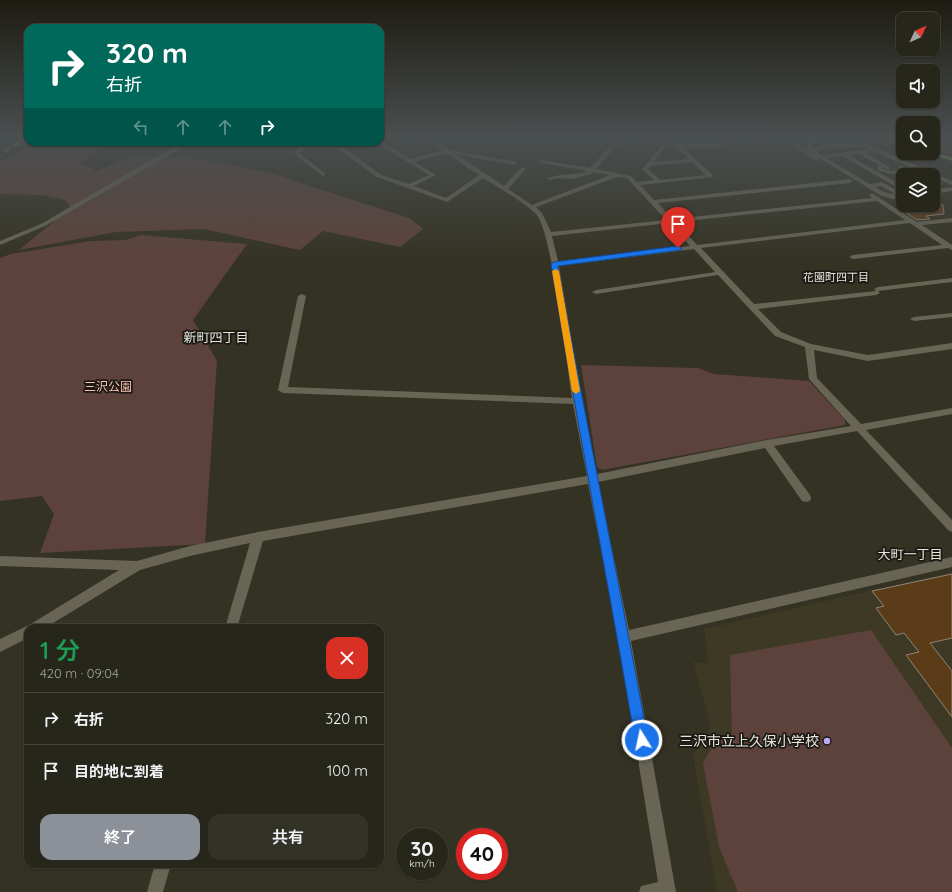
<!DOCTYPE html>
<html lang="ja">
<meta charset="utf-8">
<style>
body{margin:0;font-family:Quicksand,"Noto Sans JP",sans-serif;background:#333227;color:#f1f3f6;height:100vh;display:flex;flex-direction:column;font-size:15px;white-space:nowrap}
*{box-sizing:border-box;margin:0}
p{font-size:13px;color:#a4a5a2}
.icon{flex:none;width:22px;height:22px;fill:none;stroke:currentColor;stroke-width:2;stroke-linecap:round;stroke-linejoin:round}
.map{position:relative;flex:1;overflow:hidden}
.details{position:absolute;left:24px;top:624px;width:360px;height:244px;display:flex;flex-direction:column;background:#27261a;border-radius:12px;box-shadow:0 1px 3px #0004,0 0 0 1px #434339}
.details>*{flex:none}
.guide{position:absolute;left:24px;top:24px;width:360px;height:122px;border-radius:12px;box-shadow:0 1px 3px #0004,0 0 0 1px #434339;background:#00695c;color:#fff;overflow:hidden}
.needle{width:26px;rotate:46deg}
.fabs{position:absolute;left:896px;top:12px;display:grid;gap:8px}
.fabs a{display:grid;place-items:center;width:44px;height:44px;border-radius:8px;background:#27261a;box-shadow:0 1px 3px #0004,0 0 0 1px #434339;font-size:20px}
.speed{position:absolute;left:396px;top:828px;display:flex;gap:8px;font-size:20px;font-weight:700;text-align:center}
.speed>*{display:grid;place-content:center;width:52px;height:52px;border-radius:50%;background:#27261a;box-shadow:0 1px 3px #0004,0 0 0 1px #434339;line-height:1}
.speed small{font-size:10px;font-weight:400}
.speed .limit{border:6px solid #d22;background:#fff;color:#111}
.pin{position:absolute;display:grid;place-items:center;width:34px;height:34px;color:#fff;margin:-41px -17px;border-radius:50% 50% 50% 0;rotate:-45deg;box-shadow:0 0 4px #0007}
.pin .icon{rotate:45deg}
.me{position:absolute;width:44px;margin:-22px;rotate:350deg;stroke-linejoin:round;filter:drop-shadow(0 0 3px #0008)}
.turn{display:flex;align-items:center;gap:14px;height:84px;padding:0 16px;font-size:18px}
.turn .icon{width:52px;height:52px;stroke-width:2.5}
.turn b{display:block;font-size:28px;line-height:34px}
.lanes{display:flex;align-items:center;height:38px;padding:0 16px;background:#0003;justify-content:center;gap:20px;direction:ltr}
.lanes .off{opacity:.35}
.round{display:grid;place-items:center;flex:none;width:42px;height:42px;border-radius:12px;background:#333227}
.headline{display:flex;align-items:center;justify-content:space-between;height:68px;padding:0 16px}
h1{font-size:24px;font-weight:600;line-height:30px;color:#1e9e55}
.button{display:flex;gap:8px;margin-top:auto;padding:8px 16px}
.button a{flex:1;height:46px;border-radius:12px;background:#8c9099;color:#fff;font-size:16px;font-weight:600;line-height:46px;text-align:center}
.button a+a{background:#333227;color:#f1f3f6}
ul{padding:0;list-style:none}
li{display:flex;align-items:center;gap:12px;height:52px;padding:0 16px;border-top:1px solid #434339}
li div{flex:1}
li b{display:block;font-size:15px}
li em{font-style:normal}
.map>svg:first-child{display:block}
.built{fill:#3d3924}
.green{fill:#5d423b}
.building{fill:#5a3c18;stroke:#918476}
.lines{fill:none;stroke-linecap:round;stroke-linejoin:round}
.minor{fill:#686555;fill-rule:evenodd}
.major{fill:#85a566;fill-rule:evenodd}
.rail-casing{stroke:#98978b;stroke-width:3}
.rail{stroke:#1a1913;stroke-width:2;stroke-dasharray:5.5;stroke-linecap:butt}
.route{fill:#1a73e8;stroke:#114b97}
.slow{fill:#f59e0b}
.poi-dot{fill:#bfa9f4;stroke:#1a1913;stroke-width:1.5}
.labels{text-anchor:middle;stroke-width:3.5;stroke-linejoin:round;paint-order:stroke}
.far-neighbourhood-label{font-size:11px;fill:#e6e5db;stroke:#1a1913}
.park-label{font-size:12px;fill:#ffc0b0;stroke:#1a1913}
.neighbourhood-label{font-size:13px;fill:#e6e5db;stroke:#1a1913}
.near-poi-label{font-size:14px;fill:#e6e5db;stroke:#1a1913;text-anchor:end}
</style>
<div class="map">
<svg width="952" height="892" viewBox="0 0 952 892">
<rect width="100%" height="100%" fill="#343223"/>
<polygon class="built" points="952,572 952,892 717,892 693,755 711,727 693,662 708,663 704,629"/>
<g class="green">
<polygon points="933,138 952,138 952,156 933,150"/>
<polygon points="37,142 108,142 80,163 97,171 133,156 191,157 267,172 409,218 423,229 400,247 323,231 300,250 204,229 116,232 19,250 70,208 66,200 42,195 0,194 0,161"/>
<polygon points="141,235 247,244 193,320 217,361 205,544 40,553 54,514 42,496 0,501 0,258 11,254 91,241 125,240"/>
<polygon points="581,365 698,368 714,374 809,381 845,420 845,425 602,470 597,467"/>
<polygon points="871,630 952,748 952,892 738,892 719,847 703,763 718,737 732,741 730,655"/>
</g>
<g class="building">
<polygon points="943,205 944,214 926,216 930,219 917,220 900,209"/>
<polygon points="952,574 952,638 930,643 952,671 952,717 906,655 919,652 904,633 896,635 876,608 884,606 872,591"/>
</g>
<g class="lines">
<g class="minor">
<path d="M426 138H432L449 150 516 162V164L514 165 456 154 504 186 521 168H525V170L508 189 532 205 610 175 593 172 591 174 572 179 559 178 548 180V178C561 173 574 176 588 171L541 163 538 161 539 160 590 168 618 138H623L596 169 631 176 637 182 654 180 642 169 662 145 629 138H642L678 144H717L724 138H730L718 148H683L713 175V177L640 185 654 200 850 179 853 181 850 183 658 203 672 219 872 198 869 195 872 193 917 222 952 218V222L922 225 952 245V250L948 248 853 259 849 257 853 255 942 245 910 223 701 248 754 304 876 291 874 289 878 287 952 278V282L878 291 880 293 876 295 758 309 781 332 811 344 868 355 952 343V349L868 361 814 350 817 378 861 424 952 408V414L866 430 952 520V532L948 530 857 431 774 446 810 495 811 498 810 501 806 502 802 501 765 448 598 482 629 630 952 557V567L631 641 676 892H639L641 886 658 882 618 637 588 484 263 541 237 628H225L250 543 190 556 140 570 45 628H28V638L0 652V639L29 625 119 570 0 566V556L137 561 190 546 258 532 587 476 573 404 283 393 278 390 298 296 302 294 306 296 288 387 572 398C567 367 552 230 536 214 524 202 498 187 483 178L447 202 377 177 337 148 305 147 300 154 325 173V175L323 176 294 154 303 142H309L308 144H337L338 142H344L341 146 381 175 409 184 429 175 375 142 380 141 385 143 411 159 443 150ZM666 146 676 147 689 159 654 162ZM446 153 479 175 446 198 414 186 436 175 415 162ZM692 162 706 175 660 180 648 169 651 166ZM617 177 627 178 666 220 551 232 542 213 536 207ZM877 201 905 220 697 245 676 222ZM669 223 690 246 558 261 552 236ZM694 249 715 272 596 290 592 292 596 294 718 275 775 336 805 347 809 379 851 426 767 440 597 474 582 401 559 266Z"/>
<path d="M783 138H789L810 152 805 147 810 142 806 140 810 138H825L815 141 816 142 811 147 813 149 828 144 865 143 952 181V185L933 177V175H906L922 172 876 152 866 153 891 168 888 170 883 167V169L891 171 902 170 898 167 901 165 911 171C902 177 889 174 879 171L877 167 879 165 859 154 848 155 903 186V192L895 194 881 186 875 187C885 193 891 195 903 194V198L892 199 880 195 819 158V160H815ZM864 147 870 149 822 155 816 151 828 148ZM842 156 900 189 896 190 882 182 870 184 826 158Z"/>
<polygon points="185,142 192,142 45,226 0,245 0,241 41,224 142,165"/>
<polygon points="952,187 952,191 933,194 933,190"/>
<polygon points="952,313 952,317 914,321 910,319 914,317"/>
<polygon points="155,864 171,864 163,892 147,892"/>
</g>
<g class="major">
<polygon points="885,138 893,138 903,142 903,146"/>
<polygon points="933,152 952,157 952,161 928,153"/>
</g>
<g class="rail-casing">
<g id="rail">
<polyline points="0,142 7,138"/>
<polyline points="0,154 28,138"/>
</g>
</g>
<use href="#rail" class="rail"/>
</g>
<linearGradient id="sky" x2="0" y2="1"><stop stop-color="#1d1c13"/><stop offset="0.52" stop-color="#4a4f50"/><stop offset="1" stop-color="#4a4f50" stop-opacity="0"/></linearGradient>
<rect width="952" height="263" fill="url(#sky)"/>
<path class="route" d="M678 246 681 247V250L558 266C586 424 619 582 648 740L646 745 642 747 637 745 635 740C608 582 577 423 551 264L554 262Z"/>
<polygon class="slow" points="556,269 559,271 580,391 576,394 572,391 552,271"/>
<circle class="poi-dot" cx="827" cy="741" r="4"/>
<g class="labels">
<g class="far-neighbourhood-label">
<text x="836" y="281">花園町四丁目</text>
</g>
<g class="park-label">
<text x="108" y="391">三沢公園</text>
</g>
<g class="neighbourhood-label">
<text x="216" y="342">新町四丁目</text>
<text x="910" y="559">大町一丁目</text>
</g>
<g class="near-poi-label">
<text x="819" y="746">三沢市立上久保小学校</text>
</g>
</g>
</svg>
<div class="fabs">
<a><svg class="needle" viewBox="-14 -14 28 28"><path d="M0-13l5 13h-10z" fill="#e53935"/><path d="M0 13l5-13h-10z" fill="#a4a5a2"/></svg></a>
<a><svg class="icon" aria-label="sound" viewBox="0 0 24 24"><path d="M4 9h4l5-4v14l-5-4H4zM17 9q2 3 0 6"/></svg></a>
<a><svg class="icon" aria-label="search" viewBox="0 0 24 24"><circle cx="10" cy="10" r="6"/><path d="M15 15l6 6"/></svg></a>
<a><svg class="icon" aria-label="layers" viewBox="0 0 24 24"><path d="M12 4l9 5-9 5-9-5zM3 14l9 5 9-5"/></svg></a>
</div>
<div class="speed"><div>30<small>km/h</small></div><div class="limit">40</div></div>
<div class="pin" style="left:678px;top:248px;background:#d93025"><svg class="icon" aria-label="arrive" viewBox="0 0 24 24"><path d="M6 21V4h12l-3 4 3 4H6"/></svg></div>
<svg class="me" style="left:642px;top:740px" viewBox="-20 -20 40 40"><circle r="17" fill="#1a73e8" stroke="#fff" stroke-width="3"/><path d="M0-11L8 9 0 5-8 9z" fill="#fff"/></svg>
<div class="guide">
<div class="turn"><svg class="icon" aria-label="right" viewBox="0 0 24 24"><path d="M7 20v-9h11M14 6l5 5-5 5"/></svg><div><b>320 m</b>右折</div></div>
<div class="lanes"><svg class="icon off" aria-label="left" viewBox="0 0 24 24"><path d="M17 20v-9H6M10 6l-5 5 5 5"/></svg><svg class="icon off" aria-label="ahead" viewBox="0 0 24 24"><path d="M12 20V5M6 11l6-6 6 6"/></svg><svg class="icon off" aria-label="ahead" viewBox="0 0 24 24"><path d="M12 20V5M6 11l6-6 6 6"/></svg><svg class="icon" aria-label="right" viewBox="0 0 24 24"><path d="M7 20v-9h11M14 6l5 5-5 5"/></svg></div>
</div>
<section class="details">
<div class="headline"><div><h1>1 分</h1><p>420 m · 09:04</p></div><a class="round" style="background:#d93025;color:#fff"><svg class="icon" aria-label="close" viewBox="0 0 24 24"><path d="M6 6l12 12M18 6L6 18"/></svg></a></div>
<ul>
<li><svg class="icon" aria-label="right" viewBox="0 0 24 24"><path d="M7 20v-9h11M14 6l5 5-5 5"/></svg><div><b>右折</b></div><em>320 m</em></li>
<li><svg class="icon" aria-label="arrive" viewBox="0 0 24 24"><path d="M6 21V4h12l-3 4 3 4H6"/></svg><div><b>目的地に到着</b></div><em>100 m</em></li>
</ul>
<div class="button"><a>終了</a><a>共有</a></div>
</section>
</div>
